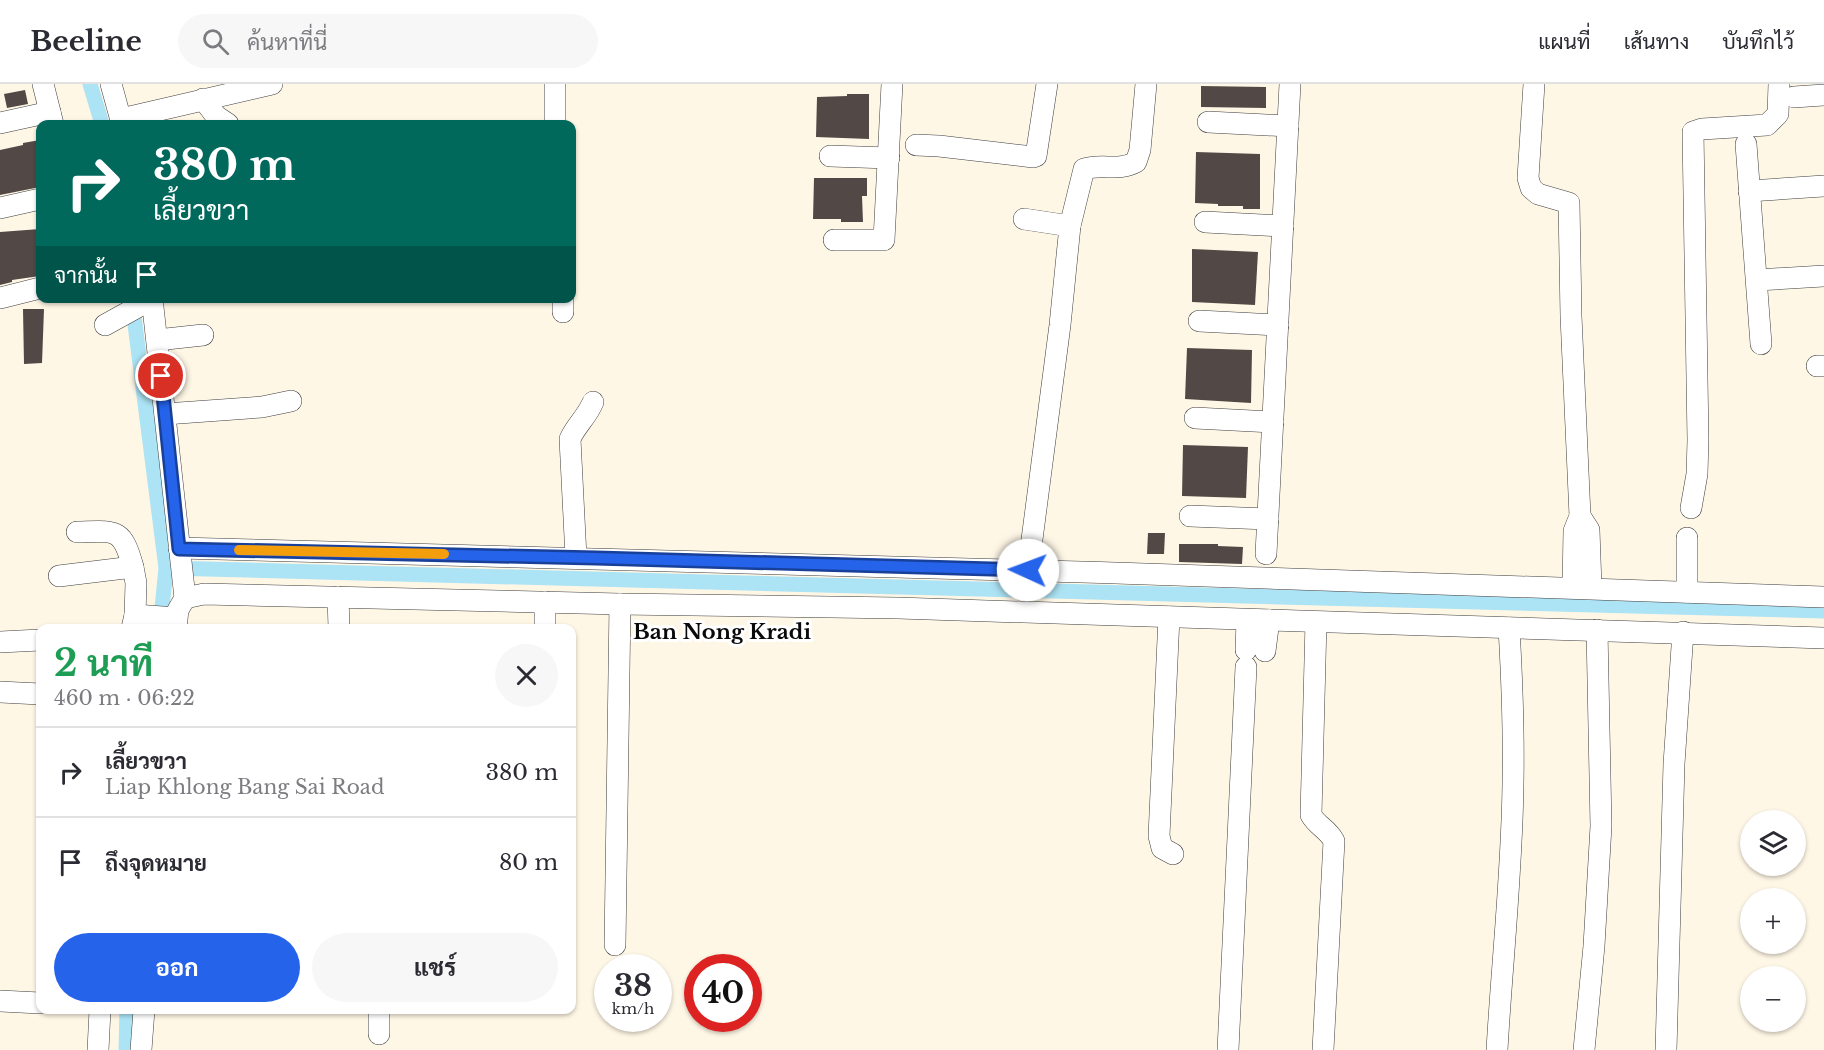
<!DOCTYPE html>
<html lang="th">
<meta charset="utf-8">
<style>
body{margin:0;font-family:"Libre Baskerville",Sarabun,serif;background:#f7f7f7;color:#2b2b33;height:100vh;display:flex;flex-direction:column;font-size:22px;white-space:nowrap}
*{box-sizing:border-box;margin:0}
p{font-size:20px;color:#7c7c81}
.icon{flex:none;width:33px;height:33px;fill:none;stroke:currentColor;stroke-width:2;stroke-linecap:round;stroke-linejoin:round}
.map{position:relative;flex:1;overflow:hidden}
.details{position:absolute;left:36px;top:540px;width:540px;height:390px;display:flex;flex-direction:column;background:#fff;border-radius:12px;box-shadow:0 2px 4px #0004}
.details>*{flex:none}
.hud{position:absolute;left:36px;top:36px;width:540px;height:183px;border-radius:12px;box-shadow:0 2px 4px #0004;background:#00695c;color:#fff;overflow:hidden}
.tools{position:absolute;left:1740px;top:726px;display:grid;gap:12px}
.tools a{display:grid;place-items:center;width:66px;height:66px;border-radius:50%;background:#fff;box-shadow:0 2px 4px #0004;font-size:30px}
.speed{position:absolute;left:594px;top:870px;display:flex;gap:12px;font-size:30px;font-weight:700;text-align:center}
.speed>*{display:grid;place-content:center;width:78px;height:78px;border-radius:50%;background:#fff;box-shadow:0 2px 4px #0004;line-height:1}
.speed small{font-size:15px;font-weight:400}
.speed .limit{border:9px solid #d22;background:#fff;color:#111}
.pin{position:absolute;display:grid;place-items:center;width:51px;height:51px;color:#fff;margin:-26px;border:3px solid #fff;border-radius:50%;box-shadow:0 2px 6px #0007}
.me{position:absolute;width:66px;margin:-33px;rotate:272deg;stroke-linejoin:round;filter:drop-shadow(0 0 4px #0008)}
.turn{display:flex;align-items:center;gap:21px;height:126px;padding:0 18px;font-size:27px}
.turn .icon{width:78px;height:78px;stroke-width:2.5}
.turn b{display:block;font-size:42px;line-height:51px}
.then{display:flex;align-items:center;height:57px;padding:0 18px;background:#0003;gap:12px;font-size:22px}
.round{display:grid;place-items:center;flex:none;width:63px;height:63px;border-radius:32px;background:#f7f7f7}
.head{display:flex;align-items:center;justify-content:space-between;height:102px;padding:0 18px}
h1{font-size:36px;font-weight:700;line-height:45px;color:#1e9e55}
.button{display:flex;gap:12px;margin-top:auto;padding:12px 18px}
.button a{flex:1;height:69px;border-radius:36px;background:#2563eb;color:#fff;font-size:24px;font-weight:700;line-height:69px;text-align:center}
.button a+a{background:#f7f7f7;color:#2b2b33}
ul{padding:0;list-style:none}
li{display:flex;align-items:center;gap:18px;height:90px;padding:0 18px;border-top:2px solid #e1e1e2}
li div{flex:1}
li b{display:block;font-size:22px}
li em{font-style:normal}
header{display:flex;align-items:center;gap:36px;box-sizing:border-box;height:84px;padding:0 30px;background:#fff;border-bottom:2px solid #e1e1e2}
header strong{font-size:28px}
nav{display:flex;gap:33px;margin-inline-start:auto;font-size:21px}
.search{width:420px;height:54px;background:#f7f7f7;display:flex;align-items:center;gap:15px;box-sizing:border-box;padding:0 21px;border-radius:33px;color:#7c7c81;font-size:22px}
.map>svg:first-child{display:block}
.lines{fill:none;stroke-linecap:round;stroke-linejoin:round}
.canal{stroke:#ace3f5;stroke-width:15}
.building{fill:#524946}
.minor-casing{stroke:#3d3d3d;stroke-width:22}
.minor{stroke:#fff;stroke-width:21}
.route-casing{stroke:#184099;stroke-width:15}
.route{stroke:#2563eb;stroke-width:10}
.slow{stroke:#f59e0b;stroke-width:10}
.labels{text-anchor:middle;stroke-width:6;stroke-linejoin:round;paint-order:stroke}
.quarter-label{font-size:21px;font-weight:bold;fill:#0a0a0a;stroke:#fff}
</style>
<header>
<strong>Beeline</strong>
<div class="search"><svg class="icon" aria-label="search" viewBox="0 0 24 24"><circle cx="10" cy="10" r="6"/><path d="M15 15l6 6"/></svg>ค้นหาที่นี่</div>
<nav><a>แผนที่</a><a>เส้นทาง</a><a>บันทึกไว้</a></nav>
</header>
<div class="map">
<svg width="1824" height="966" viewBox="0 0 1824 966">
<rect width="100%" height="100%" fill="#fff7e6"/>
<g class="lines">
<g class="canal">
<polyline points="90,0 102,40"/>
<polyline points="132,217 166,484 160,544"/>
<polyline points="166,484 1824,527"/>
<polyline points="126,966 127,926"/>
</g>
</g>
<g class="building">
<polygon points="1201,2 1266,3 1266,24 1201,23"/>
<polygon points="25,6 28,20 7,24 4,10"/>
<polygon points="847,10 869,10 869,55 816,53 817,13 847,12"/>
<polygon points="40,56 40,103 0,111 0,66 23,61 23,59"/>
<polygon points="1196,68 1260,70 1260,125 1243,125 1243,122 1218,122 1218,120 1195,119"/>
<polygon points="814,94 867,94 867,112 862,112 863,138 841,138 841,135 813,135"/>
<polygon points="40,145 40,192 12,196 12,198 0,201 0,148"/>
<polygon points="1192,165 1258,168 1255,221 1192,218"/>
<polygon points="23,225 44,225 42,279 24,280"/>
<polygon points="1187,264 1252,266 1251,319 1185,315"/>
<polygon points="1183,361 1248,363 1246,414 1182,412"/>
<polygon points="1148,449 1165,449 1164,470 1147,470"/>
<polygon points="1179,460 1218,460 1218,462 1243,463 1242,480 1179,478"/>
</g>
<g class="lines">
<g class="minor-casing">
<g id="minor">
<polyline points="43,0 53,40"/>
<polyline points="111,0 122,40"/>
<polyline points="1534,0 1528,94 1531,104 1538,110 1569,119 1571,232 1580,432 1574,447 1573,503"/>
<polyline points="1794,13 1824,11"/>
<polyline points="203,15 216,32 228,40"/>
<polyline points="121,35 272,0"/>
<polyline points="1208,38 1288,42"/>
<polyline points="0,39 50,28"/>
<polyline points="555,40 555,0"/>
<polyline points="1746,60 1761,260"/>
<polyline points="916,61 939,62 1033,73 1036,72 1047,0"/>
<polyline points="830,72 889,74"/>
<polyline points="1749,107 1824,102"/>
<polyline points="0,124 40,115"/>
<polyline points="1024,135 1070,142"/>
<polyline points="1205,138 1283,142"/>
<polyline points="834,156 884,156 892,0"/>
<polyline points="1757,196 1824,192"/>
<polyline points="0,214 40,204"/>
<polyline points="152,214 185,514 178,526 176,544"/>
<polyline points="563,214 563,228"/>
<polyline points="1199,237 1278,241"/>
<polyline points="105,241 152,215"/>
<polyline points="157,256 203,251"/>
<polyline points="1817,282 1824,282"/>
<polyline points="165,330 262,323 291,317"/>
<polyline points="1195,334 1273,338"/>
<polyline points="1691,424 1697,390 1698,356 1693,48 1702,45 1767,41 1778,30 1779,0"/>
<polyline points="1190,432 1268,435"/>
<polyline points="1580,432 1589,446 1591,503"/>
<path d="M77 448C116 447 122 443 133 483"/>
<polyline points="1687,454 1687,508"/>
<path d="M179 464C727 476 1276 493 1824 513"/>
<polyline points="1266,470 1290,0"/>
<path d="M576 473 570 355C576 341 587 333 593 318"/>
<path d="M1028 486 1060 241 1070 142 1084 85C1104 79 1117 88 1136 78L1140 66 1146 0"/>
<polyline points="59,492 133,483 136,499 135,531"/>
<polyline points="338,513 339,544"/>
<polyline points="185,514 204,510 620,520 898,524 1824,554"/>
<polyline points="545,518 545,544"/>
<polyline points="1169,533 1159,752 1162,764 1173,770"/>
<path d="M1316 538 1311 731C1318 743 1327 744 1334 757L1323 966"/>
<polyline points="132,544 135,531 176,534"/>
<polyline points="0,558 40,556"/>
<polyline points="1246,566 1247,536"/>
<polyline points="1265,567 1269,536"/>
<polyline points="0,608 40,610"/>
<polyline points="615,861 620,520"/>
<polyline points="0,917 40,919"/>
<polyline points="379,950 379,926"/>
<polyline points="98,966 100,926"/>
<polyline points="141,966 144,926"/>
<polyline points="1228,966 1246,583"/>
<path d="M1497 966C1502 878 1512 789 1513 700 1514 648 1512 596 1509 544"/>
<polyline points="1584,966 1594,862 1601,742 1597,546"/>
<polyline points="1666,966 1674,680 1683,548"/>
</g>
</g>
<use href="#minor" class="minor"/>
</g>
<g class="lines">
<g class="route-casing">
<polyline id="route" points="161,292 179,465 596,474 1028,486"/>
</g>
<use href="#route" class="route"/>
<polyline class="slow" points="239,466 444,470"/>
</g>
<g class="labels">
<g class="quarter-label">
<text x="722" y="555">Ban Nong Kradi</text>
</g>
</g>
</svg>
<div class="tools">
<a><svg class="icon" aria-label="layers" viewBox="0 0 24 24"><path d="M12 4l9 5-9 5-9-5zM3 14l9 5 9-5"/></svg></a>
<a>+</a>
<a>−</a>
</div>
<div class="speed"><div>38<small>km/h</small></div><div class="limit">40</div></div>
<div class="pin" style="left:161px;top:292px;background:#d93025"><svg class="icon" aria-label="arrive" viewBox="0 0 24 24"><path d="M6 21V4h12l-3 4 3 4H6"/></svg></div>
<svg class="me" style="left:1028px;top:486px" viewBox="-20 -20 40 40"><circle r="19" fill="#fff"/><path d="M0-13L10 11 0 6-10 11z" fill="#2563eb"/></svg>
<div class="hud">
<div class="turn"><svg class="icon" aria-label="right" viewBox="0 0 24 24"><path d="M7 20v-9h11M14 6l5 5-5 5"/></svg><div><b>380 m</b>เลี้ยวขวา</div></div>
<div class="then">จากนั้น<svg class="icon" aria-label="arrive" viewBox="0 0 24 24"><path d="M6 21V4h12l-3 4 3 4H6"/></svg></div>
</div>
<section class="details">
<div class="head"><div><h1>2 นาที</h1><p>460 m · 06:22</p></div><a class="round"><svg class="icon" aria-label="close" viewBox="0 0 24 24"><path d="M6 6l12 12M18 6L6 18"/></svg></a></div>
<ul>
<li><svg class="icon" aria-label="right" viewBox="0 0 24 24"><path d="M7 20v-9h11M14 6l5 5-5 5"/></svg><div><b>เลี้ยวขวา</b><p>Liap Khlong Bang Sai Road</p></div><em>380 m</em></li>
<li><svg class="icon" aria-label="arrive" viewBox="0 0 24 24"><path d="M6 21V4h12l-3 4 3 4H6"/></svg><div><b>ถึงจุดหมาย</b></div><em>80 m</em></li>
</ul>
<div class="button"><a>ออก</a><a>แชร์</a></div>
</section>
</div>
